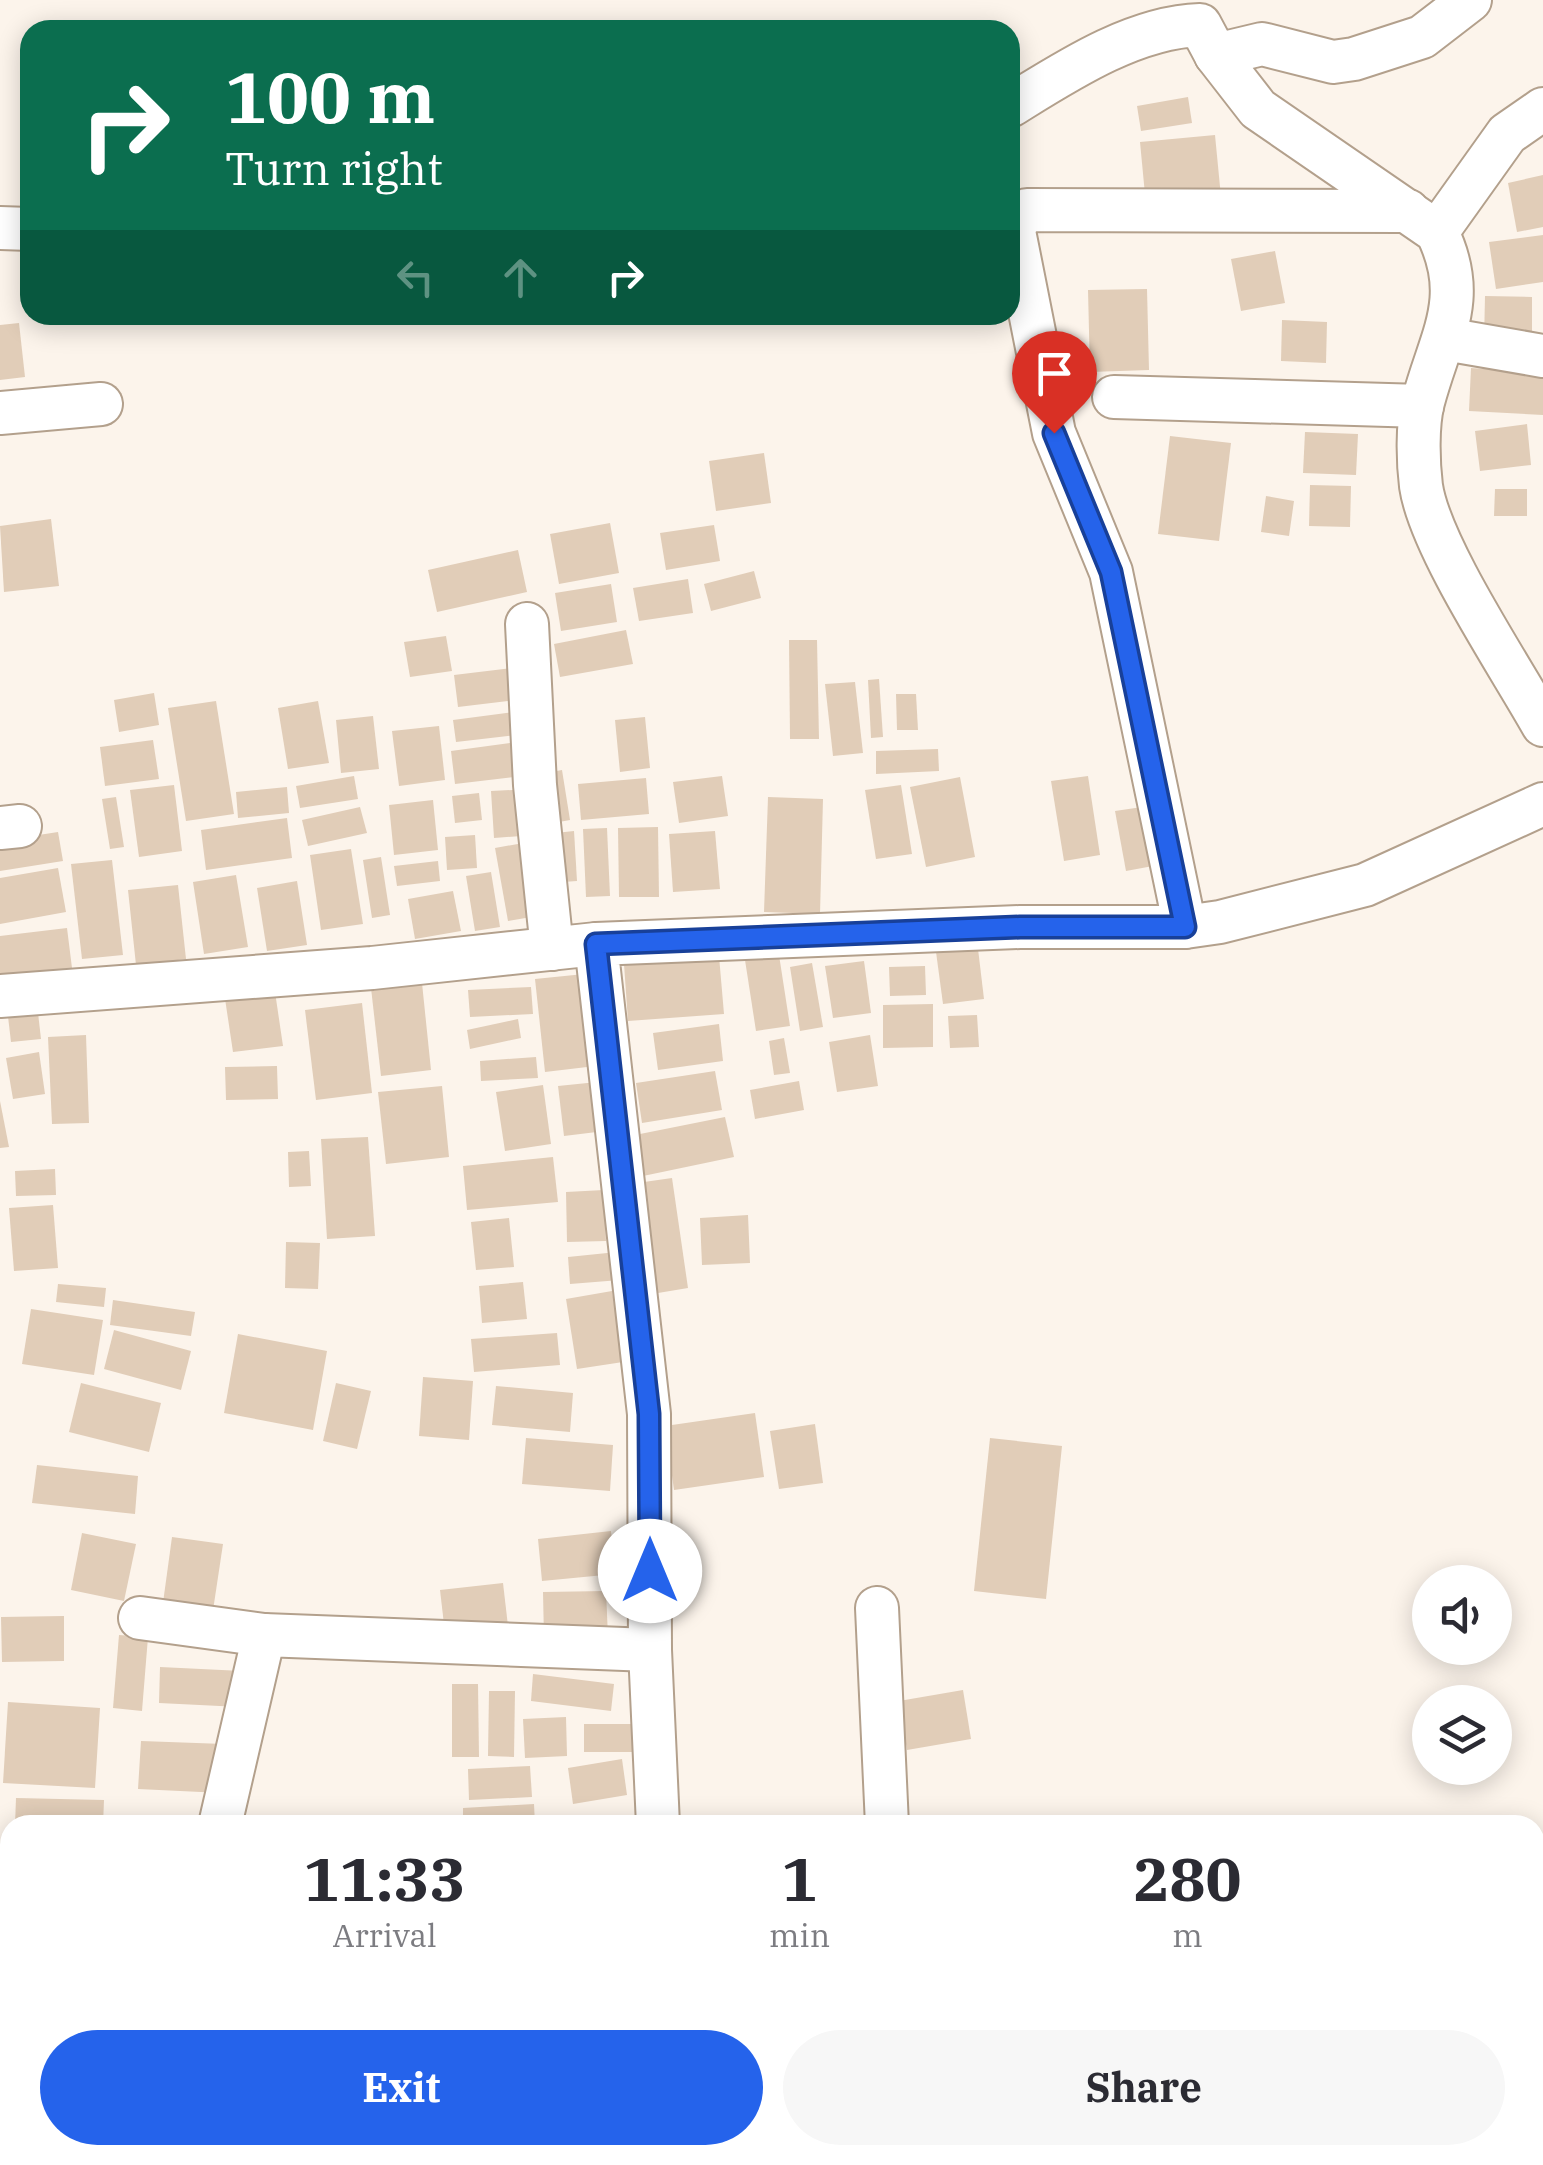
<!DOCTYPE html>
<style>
body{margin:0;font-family:"IBM Plex Serif",serif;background:#f7f7f7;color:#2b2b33;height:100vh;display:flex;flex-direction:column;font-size:38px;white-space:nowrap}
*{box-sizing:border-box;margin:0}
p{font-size:32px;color:#7c7c81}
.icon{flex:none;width:55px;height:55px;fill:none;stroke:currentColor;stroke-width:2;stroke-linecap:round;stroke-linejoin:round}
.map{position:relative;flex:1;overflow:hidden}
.panel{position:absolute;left:0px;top:1815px;width:1545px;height:350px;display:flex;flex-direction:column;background:#fff;border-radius:30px 30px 0 0;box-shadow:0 5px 25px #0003}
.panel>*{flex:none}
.hud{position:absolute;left:20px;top:20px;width:1000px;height:305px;border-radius:30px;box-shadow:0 5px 25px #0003;background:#0b6e4f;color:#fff;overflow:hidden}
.buttons{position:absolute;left:1412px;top:1565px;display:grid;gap:20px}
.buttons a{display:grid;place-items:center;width:100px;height:100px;border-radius:50%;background:#fff;box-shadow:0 5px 25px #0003;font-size:50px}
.pin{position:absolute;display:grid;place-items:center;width:85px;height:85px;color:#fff;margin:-102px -42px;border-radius:50% 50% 50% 0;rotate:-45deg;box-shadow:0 0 10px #0007}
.pin .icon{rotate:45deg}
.me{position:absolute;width:110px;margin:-55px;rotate:0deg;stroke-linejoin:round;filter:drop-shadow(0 0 8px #0008)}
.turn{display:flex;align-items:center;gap:35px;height:210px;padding:0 40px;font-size:45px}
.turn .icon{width:130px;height:130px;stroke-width:2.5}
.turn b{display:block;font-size:70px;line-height:85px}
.lanes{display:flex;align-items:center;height:95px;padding:0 40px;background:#0003;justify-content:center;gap:50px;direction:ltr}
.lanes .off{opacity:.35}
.eta{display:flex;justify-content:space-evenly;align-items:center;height:170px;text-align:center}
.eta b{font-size:60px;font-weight:700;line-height:70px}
.button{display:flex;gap:20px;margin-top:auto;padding:20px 40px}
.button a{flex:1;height:115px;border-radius:60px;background:#2563eb;color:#fff;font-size:40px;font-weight:700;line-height:115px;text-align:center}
.button a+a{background:#f7f7f7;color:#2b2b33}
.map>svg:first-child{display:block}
.building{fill:#e1cdb8}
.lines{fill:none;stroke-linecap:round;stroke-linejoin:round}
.minor-casing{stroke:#b3a08c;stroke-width:46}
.minor{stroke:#fff;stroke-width:42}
.route-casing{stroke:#184099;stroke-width:25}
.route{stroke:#2563eb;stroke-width:18}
</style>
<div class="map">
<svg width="1543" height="2165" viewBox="0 0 1543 2165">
<rect width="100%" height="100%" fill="#fcf4eb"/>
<g class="building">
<polygon points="1188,97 1192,123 1141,131 1137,106"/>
<polygon points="1215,135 1221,197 1146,205 1140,142"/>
<polygon points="1543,175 1543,227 1517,232 1508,183"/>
<polygon points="1543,235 1543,282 1496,289 1489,242"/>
<polygon points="1275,251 1285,303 1241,311 1231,259"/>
<polygon points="1147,289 1149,370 1090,372 1088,290"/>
<polygon points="1485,296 1532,297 1532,344 1484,342"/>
<polygon points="1282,320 1327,322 1326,363 1281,361"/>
<polygon points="19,323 25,377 0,380 0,325"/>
<polygon points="1471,368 1543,373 1543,415 1469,411"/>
<polygon points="1527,424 1531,465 1480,471 1475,431"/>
<polygon points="1305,432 1358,434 1356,475 1303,473"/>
<polygon points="1170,436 1231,443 1219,541 1158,534"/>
<polygon points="764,453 771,503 716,511 709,461"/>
<polygon points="1310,485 1351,486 1350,527 1309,526"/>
<polygon points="1495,489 1527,489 1527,516 1494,516"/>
<polygon points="1266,496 1294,501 1289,536 1261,532"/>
<polygon points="51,519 59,586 4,592 0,526"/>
<polygon points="610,523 619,573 559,584 550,534"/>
<polygon points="714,525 720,561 666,570 660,533"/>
<polygon points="518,550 527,592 437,612 428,570"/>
<polygon points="754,571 761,598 711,611 704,584"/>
<polygon points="688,579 693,613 639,621 633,588"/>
<polygon points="611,584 617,622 561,631 555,593"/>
<polygon points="626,630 633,664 560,677 554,644"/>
<polygon points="446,636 452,671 410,677 404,642"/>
<polygon points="789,640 817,640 819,739 790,739"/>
<polygon points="521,667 525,699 458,707 454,675"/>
<polygon points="879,679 883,737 871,738 868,680"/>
<polygon points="855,682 863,753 833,756 825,684"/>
<polygon points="154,693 159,725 119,732 114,700"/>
<polygon points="896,694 916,694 918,730 897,730"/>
<polygon points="216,701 234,814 186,821 168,708"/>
<polygon points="318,701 329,763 288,769 278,708"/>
<polygon points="514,712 517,735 456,742 453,720"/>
<polygon points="373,716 379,769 341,773 336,720"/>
<polygon points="645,717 650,768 620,772 615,720"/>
<polygon points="439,726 445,780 399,786 392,731"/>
<polygon points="153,740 159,779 105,786 100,747"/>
<polygon points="518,742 522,776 455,784 451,751"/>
<polygon points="938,749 939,771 876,774 876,751"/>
<polygon points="562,770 570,820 548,824 540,774"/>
<polygon points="354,776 358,799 300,808 296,786"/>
<polygon points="722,776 728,816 679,823 673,782"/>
<polygon points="1088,776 1100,855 1064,861 1051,781"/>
<polygon points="960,777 975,857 926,867 910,787"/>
<polygon points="646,778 649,814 581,820 578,784"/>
<polygon points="174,785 182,851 139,857 130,790"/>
<polygon points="901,785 912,854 876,859 865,790"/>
<polygon points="287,787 289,813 238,818 236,792"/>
<polygon points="532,789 535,835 494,838 491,791"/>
<polygon points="479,793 482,820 455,823 452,796"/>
<polygon points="116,797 124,847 110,849 102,799"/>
<polygon points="768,797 823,799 820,914 764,912"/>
<polygon points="433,800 438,850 394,855 389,805"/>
<polygon points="360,807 367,833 308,846 302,820"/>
<polygon points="1142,807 1153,866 1126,871 1115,811"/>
<polygon points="287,818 292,858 206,870 201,830"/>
<polygon points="658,827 659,897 619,897 618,828"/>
<polygon points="607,828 610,896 586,897 583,829"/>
<polygon points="574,831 577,881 549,883 546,834"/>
<polygon points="715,831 720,889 673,892 669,834"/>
<polygon points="58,832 63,861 0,871 0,841"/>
<polygon points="475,835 477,868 447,870 445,837"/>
<polygon points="529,842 543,915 508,921 495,848"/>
<polygon points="351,849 363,924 321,930 310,855"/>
<polygon points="381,857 390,915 372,918 363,860"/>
<polygon points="112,860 123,955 82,959 71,864"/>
<polygon points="438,861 440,881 397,886 394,866"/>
<polygon points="58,868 66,912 0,924 0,878"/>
<polygon points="491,872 500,927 475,931 466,876"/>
<polygon points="236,875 248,947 204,954 193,882"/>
<polygon points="297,881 307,945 267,951 257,888"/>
<polygon points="178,885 186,959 136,965 128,890"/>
<polygon points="453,891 461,931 415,939 408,899"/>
<polygon points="67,928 72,968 0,977 0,936"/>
<polygon points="976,932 984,999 943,1004 934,937"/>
<polygon points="779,955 790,1026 756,1031 745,960"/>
<polygon points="719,956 724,1014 628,1021 624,964"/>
<polygon points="864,961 871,1013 833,1018 825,966"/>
<polygon points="812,963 823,1027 800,1031 790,967"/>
<polygon points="925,966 926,995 890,996 889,967"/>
<polygon points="594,973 604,1065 545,1072 535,979"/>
<polygon points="422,983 431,1070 381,1076 371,988"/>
<polygon points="274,985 283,1046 233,1052 224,992"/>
<polygon points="531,987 533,1014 470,1017 468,990"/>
<polygon points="362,1003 372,1093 316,1100 305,1010"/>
<polygon points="37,1004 41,1039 11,1042 7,1008"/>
<polygon points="933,1004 933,1047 883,1048 883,1005"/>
<polygon points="977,1015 979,1047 950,1048 948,1016"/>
<polygon points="518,1019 521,1038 470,1049 467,1030"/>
<polygon points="719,1024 723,1061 658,1070 653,1033"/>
<polygon points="86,1035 89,1123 52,1124 48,1037"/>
<polygon points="870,1035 878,1086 837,1092 829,1042"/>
<polygon points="784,1038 790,1073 774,1075 769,1041"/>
<polygon points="39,1052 45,1094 13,1099 6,1058"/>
<polygon points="536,1057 538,1078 481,1081 480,1061"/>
<polygon points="277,1066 278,1099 226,1100 225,1067"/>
<polygon points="715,1071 722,1110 642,1123 636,1083"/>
<polygon points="607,1081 613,1130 564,1136 558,1086"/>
<polygon points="799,1081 804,1110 755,1119 750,1090"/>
<polygon points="543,1085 551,1144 505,1151 496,1092"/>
<polygon points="442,1086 449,1157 386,1164 378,1092"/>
<polygon points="0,1101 9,1147 0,1148"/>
<polygon points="725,1117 734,1157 643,1176 635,1135"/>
<polygon points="368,1137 375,1236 327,1239 321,1139"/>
<polygon points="309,1151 311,1186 289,1187 288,1152"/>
<polygon points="553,1157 558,1202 467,1210 463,1166"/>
<polygon points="55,1169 56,1195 16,1196 15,1171"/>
<polygon points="672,1178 688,1288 646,1295 630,1184"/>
<polygon points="604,1190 606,1241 567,1242 566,1192"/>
<polygon points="53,1205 58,1268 14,1271 9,1208"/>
<polygon points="748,1215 750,1263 702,1265 700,1218"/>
<polygon points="509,1218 514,1267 476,1270 471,1222"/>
<polygon points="286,1242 320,1243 318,1289 285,1288"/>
<polygon points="617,1252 620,1280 570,1284 568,1257"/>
<polygon points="523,1282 527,1319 482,1323 479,1286"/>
<polygon points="58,1284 106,1288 104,1307 56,1302"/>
<polygon points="612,1291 623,1362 577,1369 566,1299"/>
<polygon points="113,1300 195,1312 191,1336 110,1325"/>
<polygon points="31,1309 103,1320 94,1375 22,1364"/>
<polygon points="114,1330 191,1351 181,1390 104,1369"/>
<polygon points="557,1333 560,1365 474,1372 471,1339"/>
<polygon points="238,1334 327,1351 313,1430 224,1413"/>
<polygon points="423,1377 473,1381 469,1440 419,1436"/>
<polygon points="81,1383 161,1403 149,1452 69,1432"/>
<polygon points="336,1383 371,1391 357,1449 323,1441"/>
<polygon points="496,1386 573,1393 570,1432 492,1425"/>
<polygon points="755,1413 764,1477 674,1490 665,1426"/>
<polygon points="815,1424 823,1483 779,1489 770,1431"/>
<polygon points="526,1438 613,1445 610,1491 522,1484"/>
<polygon points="990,1438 1062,1446 1046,1599 974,1591"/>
<polygon points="37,1465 138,1476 135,1514 32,1503"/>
<polygon points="611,1531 615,1574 542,1581 538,1539"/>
<polygon points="82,1533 136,1544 124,1601 71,1590"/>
<polygon points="172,1537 223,1544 212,1617 162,1610"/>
<polygon points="503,1583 508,1626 445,1633 440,1590"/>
<polygon points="606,1591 608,1637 544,1639 543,1592"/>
<polygon points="64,1616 64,1661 2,1662 1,1617"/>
<polygon points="119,1635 148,1637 142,1711 113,1708"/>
<polygon points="160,1667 242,1671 240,1707 159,1703"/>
<polygon points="533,1674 614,1684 611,1711 531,1701"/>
<polygon points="452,1684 478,1684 479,1757 452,1757"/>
<polygon points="963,1690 971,1739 907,1750 899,1701"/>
<polygon points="489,1691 515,1691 514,1757 488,1756"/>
<polygon points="8,1702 100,1708 95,1788 3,1783"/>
<polygon points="566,1717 567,1756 525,1758 523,1719"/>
<rect x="584" y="1724" width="52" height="28"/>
<polygon points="141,1741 224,1744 222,1793 138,1789"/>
<polygon points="622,1759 627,1795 573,1804 568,1768"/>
<polygon points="530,1766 532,1797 469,1800 468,1769"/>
<polygon points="16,1798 104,1800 103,1825 15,1825"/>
<polygon points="534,1804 535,1825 463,1825 463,1808"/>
<polygon points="10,1900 10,1948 0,1945"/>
<polygon points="1535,2047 1543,2071 1543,2096 1535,2098"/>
<rect x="157" y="2155" width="53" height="7"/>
<rect x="316" y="2155" width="68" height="10"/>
<polygon points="658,2155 721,2155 723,2165 660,2165"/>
<rect x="740" y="2155" width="75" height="10"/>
<polygon points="893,2155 952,2155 952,2165 892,2165"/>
<polygon points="1363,2155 1444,2155 1444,2157 1365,2165"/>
</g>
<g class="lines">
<g class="minor-casing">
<g id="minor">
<polyline points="1216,55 1262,44 1333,62 1354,59 1422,37 1470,0"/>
<path d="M1010 106C1065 72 1133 27 1200 25L1216 55 1258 109 1437 232C1470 299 1440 337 1423 402 1417 425 1418 462 1421 486 1430 547 1510 666 1543 725"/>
<polyline points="0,228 30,229"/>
<polyline points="1437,232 1507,134 1543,109"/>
<polyline points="1445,339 1543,356"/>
<polyline points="1114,397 1422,406"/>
<polyline points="0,413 101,404"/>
<polyline points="527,624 535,785 552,949"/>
<polyline points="0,828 20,826"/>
<polyline points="1185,927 1111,572 1054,433 1013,226 1027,210 1408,211"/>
<polyline points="0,996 372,968 596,944"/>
<polyline points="877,1608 887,1825"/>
<polyline points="140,1618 264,1635"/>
<polyline points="220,1825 264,1635 650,1650"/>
<polyline points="658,1825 650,1650 649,1414 596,944 1020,927 1185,927 1220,922 1365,885 1543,804"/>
<polyline points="1535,1934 1543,1933"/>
<polyline points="0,1971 10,1971"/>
<polyline points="0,2118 2,2165"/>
<polyline points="510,2155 510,2165"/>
<polyline points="1287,2155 1293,2165"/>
</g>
</g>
<use href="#minor" class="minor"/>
</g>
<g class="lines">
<g class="route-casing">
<polyline id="route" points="650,1571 649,1414 596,944 1020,927 1185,927 1111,572 1054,433"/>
</g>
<use href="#route" class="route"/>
</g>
</svg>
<div class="buttons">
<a><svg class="icon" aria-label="sound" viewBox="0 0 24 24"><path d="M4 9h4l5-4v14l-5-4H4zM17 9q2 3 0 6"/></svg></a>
<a><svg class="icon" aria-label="layers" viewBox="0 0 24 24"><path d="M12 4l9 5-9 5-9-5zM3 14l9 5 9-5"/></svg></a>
</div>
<div class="pin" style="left:1054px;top:433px;background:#d93025"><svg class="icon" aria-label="arrive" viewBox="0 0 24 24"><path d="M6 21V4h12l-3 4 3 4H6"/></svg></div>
<svg class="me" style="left:650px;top:1571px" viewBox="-20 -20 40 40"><circle r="19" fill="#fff"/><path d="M0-13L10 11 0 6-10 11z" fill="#2563eb"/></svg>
<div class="hud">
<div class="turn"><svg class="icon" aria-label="right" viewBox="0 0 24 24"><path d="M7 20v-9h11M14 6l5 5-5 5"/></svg><div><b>100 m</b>Turn right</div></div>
<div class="lanes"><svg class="icon off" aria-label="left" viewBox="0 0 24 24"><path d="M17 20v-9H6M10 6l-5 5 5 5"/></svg><svg class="icon off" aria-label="ahead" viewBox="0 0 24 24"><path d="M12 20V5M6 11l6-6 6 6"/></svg><svg class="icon" aria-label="right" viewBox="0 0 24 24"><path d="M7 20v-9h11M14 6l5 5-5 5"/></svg></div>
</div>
<section class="panel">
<div class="eta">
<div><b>11:33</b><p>Arrival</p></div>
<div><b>1</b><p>min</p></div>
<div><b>280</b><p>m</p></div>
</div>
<div class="button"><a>Exit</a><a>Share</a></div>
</section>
</div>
